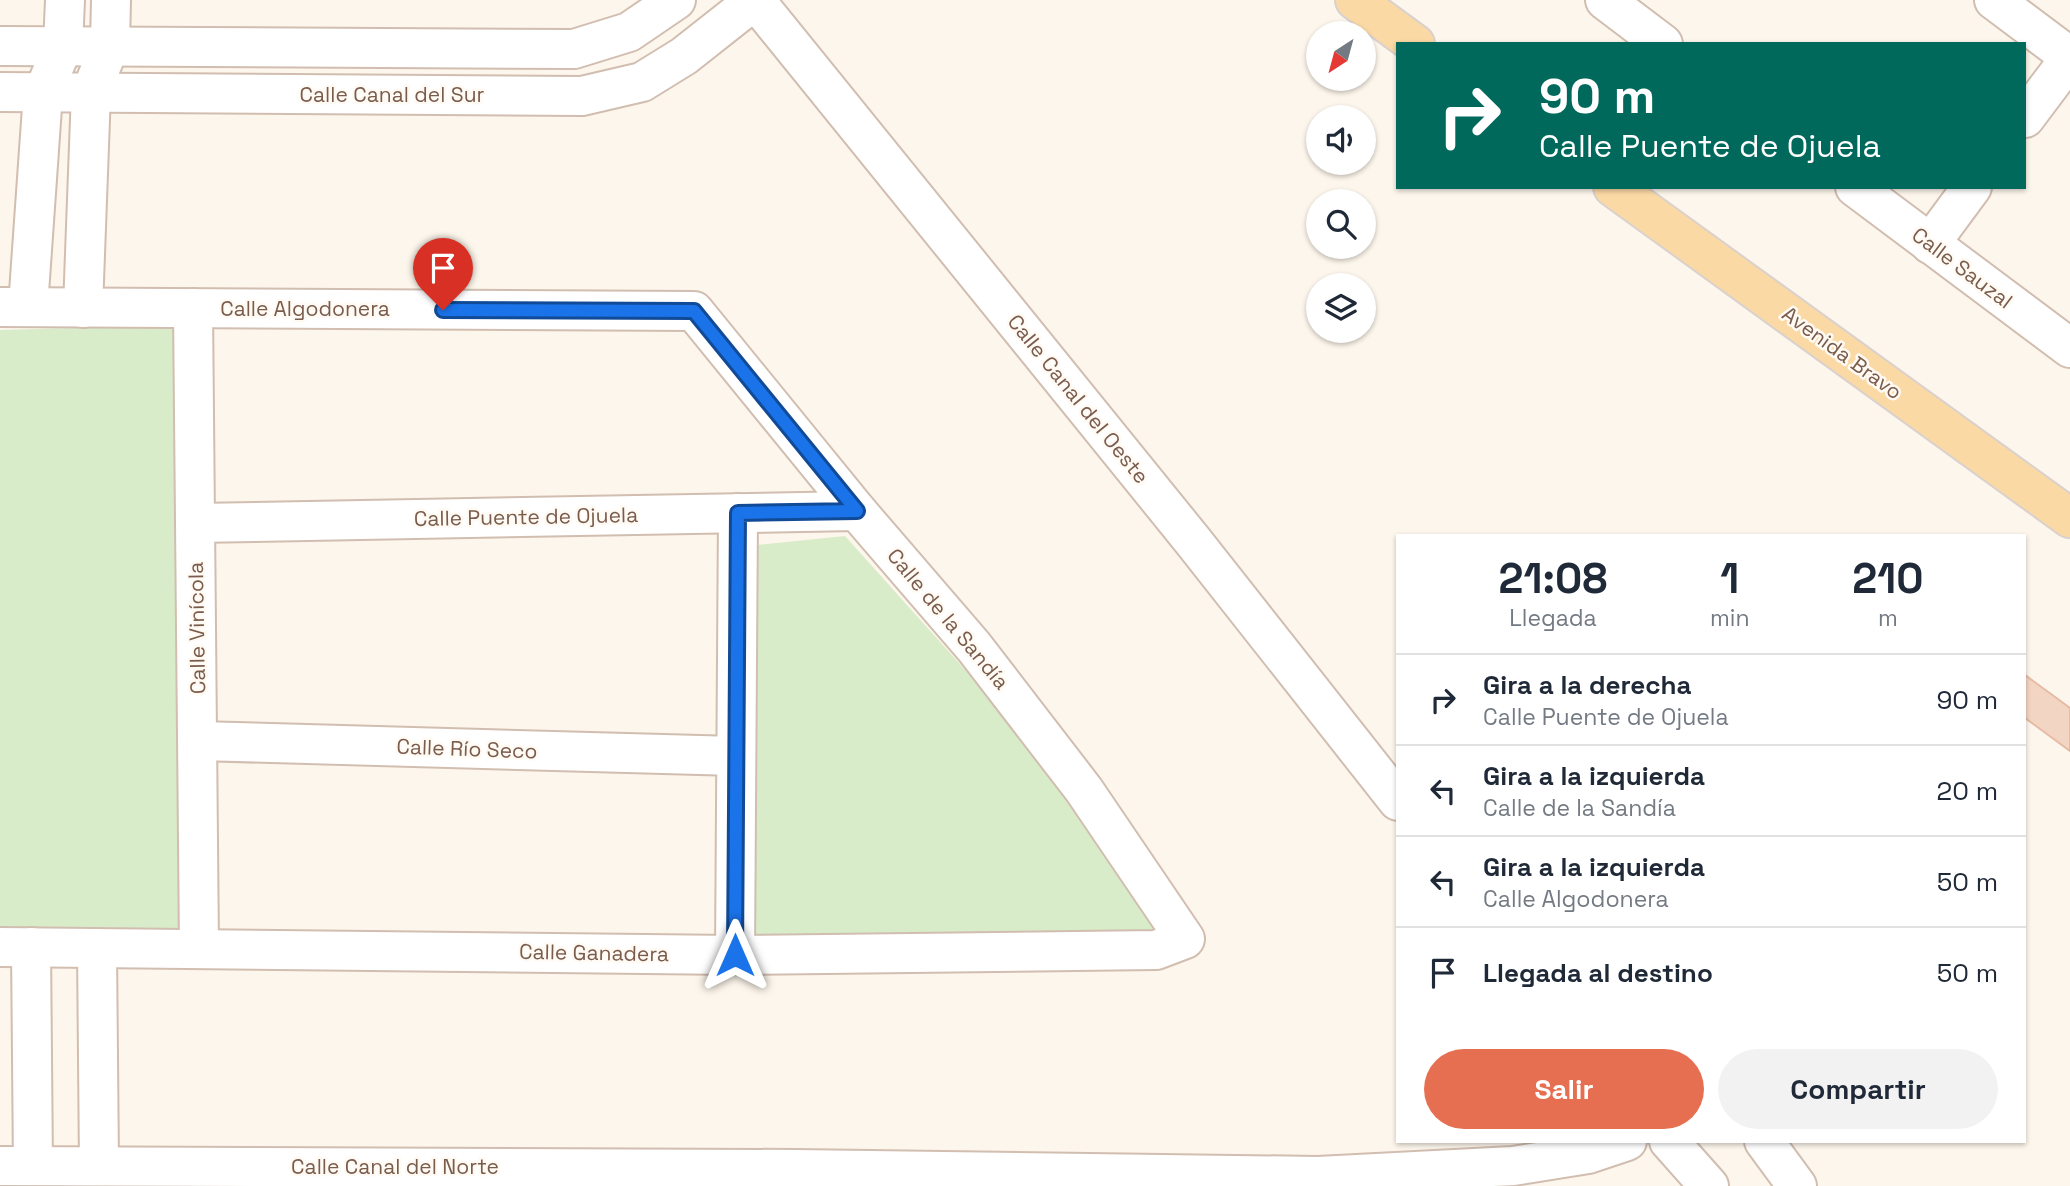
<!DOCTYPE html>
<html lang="es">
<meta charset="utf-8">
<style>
body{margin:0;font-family:"Space Grotesk",sans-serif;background:#f2f2f3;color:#1f2937;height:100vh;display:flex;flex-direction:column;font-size:26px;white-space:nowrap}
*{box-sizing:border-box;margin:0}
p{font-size:23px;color:#747a83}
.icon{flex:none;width:38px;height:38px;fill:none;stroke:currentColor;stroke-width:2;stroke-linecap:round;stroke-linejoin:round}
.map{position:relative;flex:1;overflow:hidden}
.sheet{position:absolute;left:1396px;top:534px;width:630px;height:609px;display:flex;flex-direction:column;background:#fff;border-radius:0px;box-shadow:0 2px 5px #0004}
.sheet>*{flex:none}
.guide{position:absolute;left:1396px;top:42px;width:630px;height:147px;border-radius:0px;box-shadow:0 2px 5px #0004;background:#00695c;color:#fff;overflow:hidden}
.needle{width:46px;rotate:216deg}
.fabs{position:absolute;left:1306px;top:21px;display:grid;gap:14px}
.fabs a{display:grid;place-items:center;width:70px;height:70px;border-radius:50%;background:#fff;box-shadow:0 2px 5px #0004;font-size:35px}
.pin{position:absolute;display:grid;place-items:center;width:60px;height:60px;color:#fff;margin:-72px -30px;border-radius:50% 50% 50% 0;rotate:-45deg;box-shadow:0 0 7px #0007}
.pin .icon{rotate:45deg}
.me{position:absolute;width:77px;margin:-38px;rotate:0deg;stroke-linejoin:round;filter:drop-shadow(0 0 5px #0008)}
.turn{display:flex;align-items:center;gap:24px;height:147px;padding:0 28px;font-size:32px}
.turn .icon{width:91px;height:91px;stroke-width:2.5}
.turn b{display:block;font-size:49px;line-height:60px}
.eta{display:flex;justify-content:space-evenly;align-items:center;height:119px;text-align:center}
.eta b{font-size:42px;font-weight:800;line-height:49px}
.button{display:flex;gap:14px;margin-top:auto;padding:14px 28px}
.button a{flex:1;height:80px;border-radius:42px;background:#e76f51;color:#fff;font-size:28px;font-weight:800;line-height:80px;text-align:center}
.button a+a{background:#f2f2f3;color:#1f2937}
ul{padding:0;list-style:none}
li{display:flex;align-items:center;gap:21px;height:91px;padding:0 28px;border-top:2px solid #e0e1e3}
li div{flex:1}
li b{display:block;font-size:26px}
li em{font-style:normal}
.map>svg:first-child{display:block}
.green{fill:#d8ecc9}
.building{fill:#f3d5c3;stroke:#e6bba3;stroke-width:2}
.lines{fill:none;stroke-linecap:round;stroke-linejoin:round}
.minor-casing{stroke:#d1beb0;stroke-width:42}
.major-casing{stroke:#dad1cd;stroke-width:42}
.minor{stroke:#fff;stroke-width:38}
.major{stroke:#fbd9a5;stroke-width:38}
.route-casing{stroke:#114b97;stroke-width:18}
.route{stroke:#1a73e8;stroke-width:12}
.labels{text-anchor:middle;stroke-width:5;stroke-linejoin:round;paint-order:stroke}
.street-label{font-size:21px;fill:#7a5c4d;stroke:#fffaf3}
</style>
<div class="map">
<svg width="2070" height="1186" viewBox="0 0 2070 1186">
<rect width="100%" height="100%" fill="#fdf6ec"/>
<g class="green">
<polygon points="179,325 183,929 0,932 0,330"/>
<polygon points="845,536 1012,722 1163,929 1124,943 743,950 757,545"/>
</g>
<polygon class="building" points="2025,675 2070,708 2070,751 2025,718"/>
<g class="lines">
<g class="minor-casing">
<g id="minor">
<polyline points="755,0 1193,541 1398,801"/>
<polyline points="1605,0 1663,44"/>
<polyline points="1994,0 2070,57"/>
<polyline points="0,46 574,49 629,32 676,0"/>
<polyline points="0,92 582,96 642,82 684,56 755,0"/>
<polyline points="2025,118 2070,58"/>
<polyline points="1855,187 2070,348"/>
<polyline points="1930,244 1972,187"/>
<polyline points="0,307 694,311 857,511 974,647 1084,790 1185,939 1156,950 735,955 0,947"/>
<polyline points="28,307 43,93 63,46 65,0"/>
<polyline points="83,308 91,92 110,45 111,0"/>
<polyline points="193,308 199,948"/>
<polyline points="195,523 857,511"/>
<polyline points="198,741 736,756"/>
<polyline points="31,947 33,1166"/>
<polyline points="97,948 99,1166"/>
<polyline points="735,955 738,513"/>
<polyline points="1669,1141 1709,1186"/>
<polyline points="1764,1141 1797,1186"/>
<polyline points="0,1166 796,1169 1318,1176 1513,1166 1588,1154 1627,1141"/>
</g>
</g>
<g class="major-casing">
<g id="major">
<polyline points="1355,0 1415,44"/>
<polyline points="1613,187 2070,518"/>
</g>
</g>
<use href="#minor" class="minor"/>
<use href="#major" class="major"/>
</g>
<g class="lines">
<g class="route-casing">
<polyline id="route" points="443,310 694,311 857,511 738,513 735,955"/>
</g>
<use href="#route" class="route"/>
</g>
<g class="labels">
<g class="street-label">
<text x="392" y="102">Calle Canal del Sur</text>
<text transform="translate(1962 268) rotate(37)" y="7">Calle Sauzal</text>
<text x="305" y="316">Calle Algodonera</text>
<text transform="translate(1842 353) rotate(36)" y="7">Avenida Bravo</text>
<text transform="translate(1078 399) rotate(51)" y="7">Calle Canal del Oeste</text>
<text transform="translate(526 517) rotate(-1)" y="7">Calle Puente de Ojuela</text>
<text transform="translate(948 619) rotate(50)" y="7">Calle de la Sandía</text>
<text transform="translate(197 628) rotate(-91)" y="7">Calle Vinícola</text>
<text transform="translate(467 749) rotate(2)" y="7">Calle Río Seco</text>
<text transform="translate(594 953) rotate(1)" y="7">Calle Ganadera</text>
<text x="395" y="1174">Calle Canal del Norte</text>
</g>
</g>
</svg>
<div class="fabs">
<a><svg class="needle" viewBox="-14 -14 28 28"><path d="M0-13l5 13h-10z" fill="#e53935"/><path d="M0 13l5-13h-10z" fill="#747a83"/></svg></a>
<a><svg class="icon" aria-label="sound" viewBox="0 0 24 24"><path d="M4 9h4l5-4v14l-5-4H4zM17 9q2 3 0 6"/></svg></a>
<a><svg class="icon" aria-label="search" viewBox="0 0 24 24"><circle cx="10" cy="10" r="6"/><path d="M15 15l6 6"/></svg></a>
<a><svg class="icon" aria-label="layers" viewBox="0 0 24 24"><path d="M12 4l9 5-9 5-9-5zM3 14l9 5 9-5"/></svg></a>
</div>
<div class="pin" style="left:443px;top:310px;background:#d93025"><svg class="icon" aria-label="arrive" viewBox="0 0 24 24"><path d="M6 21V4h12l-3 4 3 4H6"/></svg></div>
<svg class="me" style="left:735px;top:955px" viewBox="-20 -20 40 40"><path d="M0-17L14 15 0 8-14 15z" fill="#1a73e8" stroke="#fff" stroke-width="4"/></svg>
<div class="guide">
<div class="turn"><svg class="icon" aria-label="right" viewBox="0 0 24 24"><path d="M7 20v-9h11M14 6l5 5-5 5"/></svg><div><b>90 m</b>Calle Puente de Ojuela</div></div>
</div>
<section class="sheet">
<div class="eta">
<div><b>21:08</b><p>Llegada</p></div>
<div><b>1</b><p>min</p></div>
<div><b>210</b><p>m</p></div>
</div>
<ul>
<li><svg class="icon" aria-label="right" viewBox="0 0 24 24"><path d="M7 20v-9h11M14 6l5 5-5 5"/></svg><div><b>Gira a la derecha</b><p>Calle Puente de Ojuela</p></div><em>90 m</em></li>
<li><svg class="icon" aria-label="left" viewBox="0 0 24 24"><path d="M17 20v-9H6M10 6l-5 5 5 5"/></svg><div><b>Gira a la izquierda</b><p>Calle de la Sandía</p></div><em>20 m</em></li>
<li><svg class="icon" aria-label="left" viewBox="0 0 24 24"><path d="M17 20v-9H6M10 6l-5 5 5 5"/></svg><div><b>Gira a la izquierda</b><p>Calle Algodonera</p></div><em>50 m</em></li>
<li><svg class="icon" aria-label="arrive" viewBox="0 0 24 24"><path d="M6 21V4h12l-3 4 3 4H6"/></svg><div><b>Llegada al destino</b></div><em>50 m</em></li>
</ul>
<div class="button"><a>Salir</a><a>Compartir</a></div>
</section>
</div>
